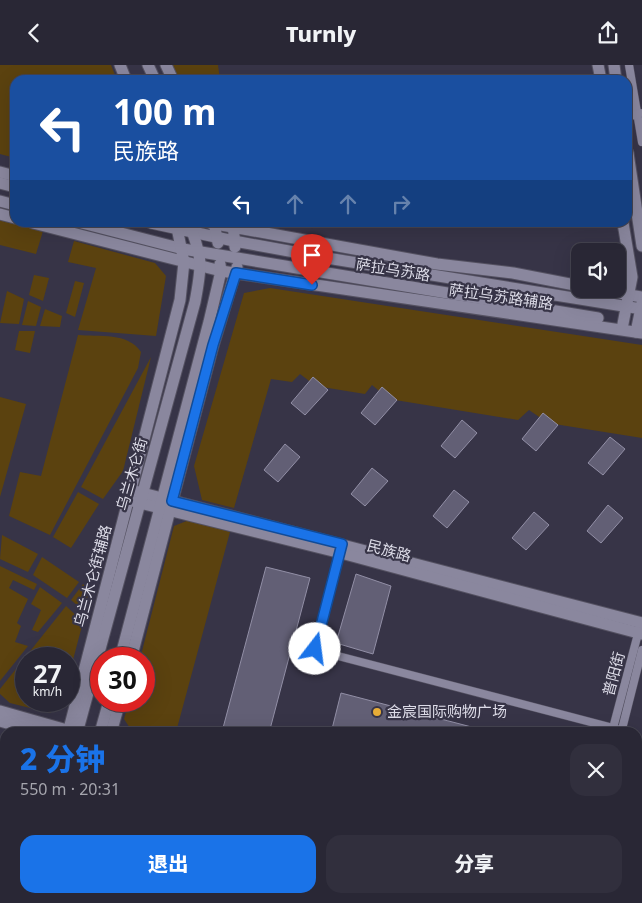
<!DOCTYPE html>
<html lang="zh">
<meta charset="utf-8">
<style>
body{margin:0;font-family:"Noto Sans","Noto Sans SC",sans-serif;background:#312f3d;color:#f1f3f6;height:100vh;display:flex;flex-direction:column;font-size:19px;white-space:nowrap}
*{box-sizing:border-box;margin:0}
p{font-size:16px;color:#a5a5ad}
.icon{flex:none;width:28px;height:28px;fill:none;stroke:currentColor;stroke-width:2;stroke-linecap:round;stroke-linejoin:round}
.map{position:relative;flex:1;overflow:hidden}
.side{position:absolute;left:0px;top:662px;width:642px;height:176px;display:flex;flex-direction:column;background:#292735;border-radius:15px 15px 0 0;box-shadow:0 5px 20px #0002,0 0 0 1px #454450}
.side>*{flex:none}
.hud{position:absolute;left:10px;top:10px;width:622px;height:152px;border-radius:15px;box-shadow:0 5px 20px #0002,0 0 0 1px #454450;background:#1a4fa0;color:#fff;overflow:hidden}
.tools{position:absolute;left:571px;top:178px;display:grid;gap:10px}
.tools a{display:grid;place-items:center;width:55px;height:55px;border-radius:10px;background:#292735;box-shadow:0 5px 20px #0002,0 0 0 1px #454450;font-size:25px}
.speed{position:absolute;left:15px;top:582px;display:flex;gap:10px;font-size:25px;font-weight:700;text-align:center}
.speed>*{display:grid;place-content:center;width:65px;height:65px;border-radius:50%;background:#292735;box-shadow:0 5px 20px #0002,0 0 0 1px #454450;line-height:1}
.speed small{font-size:12px;font-weight:400}
.speed .limit{border:8px solid #d22;background:#fff;color:#111}
.pin{position:absolute;display:grid;place-items:center;width:42px;height:42px;color:#fff;margin:-51px -21px;border-radius:50% 50% 50% 0;rotate:-45deg;box-shadow:0 0 5px #0007}
.pin .icon{rotate:45deg}
.me{position:absolute;width:55px;margin:-28px;rotate:15deg;stroke-linejoin:round;filter:drop-shadow(0 0 4px #0008)}
.turn{display:flex;align-items:center;gap:18px;height:105px;padding:0 20px;font-size:22px}
.turn .icon{width:65px;height:65px;stroke-width:2.5}
.turn b{display:block;font-size:35px;line-height:42px}
.lanes{display:flex;align-items:center;height:48px;padding:0 20px;background:#0003;justify-content:center;gap:25px;direction:ltr}
.lanes .off{opacity:.35}
.round{display:grid;place-items:center;flex:none;width:52px;height:52px;border-radius:15px;background:#312f3d}
.overview{display:flex;align-items:center;justify-content:space-between;height:85px;padding:0 20px}
h1{font-size:30px;font-weight:800;line-height:38px;color:#1a73e8}
.cta{display:flex;gap:10px;margin-top:auto;padding:10px 20px}
.cta a{flex:1;height:58px;border-radius:15px;background:#1a73e8;color:#fff;font-size:20px;font-weight:800;line-height:58px;text-align:center}
.cta a+a{background:#312f3d;color:#f1f3f6}
header{display:flex;justify-content:space-between;align-items:center;height:65px;padding:0 20px;background:#292735;font-size:22px;font-weight:800}
.map>svg:first-child{display:block}
.green{fill:#5b420f}
.building{fill:#625f75;stroke:#928fa6}
.lines{fill:none;stroke-linecap:round;stroke-linejoin:round}
.lane-casing{stroke:#545161;stroke-width:5.5}
.street-casing{stroke:#545161;stroke-width:9}
.secondary-casing{stroke:#545161;stroke-width:13}
.lane{stroke:#8a879e;stroke-width:4}
.street{stroke:#8a879e;stroke-width:8}
.secondary{stroke:#8a879e;stroke-width:11}
.route-casing{stroke:#114b97;stroke-width:12}
.route{stroke:#1a73e8;stroke-width:9}
.poi-dot{fill:#e7ac37;stroke:#373447;stroke-width:2}
.labels{text-anchor:middle;stroke-width:4.5;stroke-linejoin:round;paint-order:stroke}
.street-label{font-size:15px;fill:#dddce8;stroke:#373447}
.poi-label{font-size:15px;fill:#dddce8;stroke:#373447;text-anchor:start}
</style>
<header><svg class="icon" aria-label="back" viewBox="0 0 24 24"><path d="M15 5l-7 7 7 7"/></svg>Turnly<svg class="icon" aria-label="share" viewBox="0 0 24 24"><path d="M12 15V3M7 8l5-5 5 5M5 13v7h14v-7"/></svg></header>
<div class="map">
<svg width="642" height="838" viewBox="0 0 642 838">
<rect width="100%" height="100%" fill="#373447"/>
<g class="green">
<polygon points="0,0 111,0 117,15 15,15 15,93 0,89"/>
<polygon points="169,0 218,0 220,15 177,15"/>
<polygon points="0,155 43,166 36,189 0,180"/>
<polygon points="74,176 155,198 166,211 156,271 78,265 96,203 68,197"/>
<polygon points="34,210 49,213 43,236 29,230"/>
<polygon points="75,216 84,218 75,252 66,248"/>
<polygon points="270,223 642,280 642,373 548,358 529,345 518,355 389,334 372,320 365,329 316,321 300,309 292,317 271,314 234,443 202,435 194,401 244,228"/>
<polygon points="7,226 24,234 19,259 0,258"/>
<polygon points="28,236 41,242 36,261 22,260"/>
<polygon points="45,244 62,251 60,262 40,261"/>
<polygon points="19,266 35,266 30,288 15,285"/>
<path d="M78 270C99 272 128 267 141 287L138 303 50 470 9 451 20 407 41 411Z"/>
<polygon points="151,292 123,406 103,434 81,422"/>
<polygon points="0,332 26,339 0,432"/>
<polygon points="78,427 99,439 71,483 53,472"/>
<polygon points="189,455 230,467 176,667 132,666 124,654 129,636 144,636 144,594 140,594 174,461"/>
<polygon points="2,470 38,489 28,507 0,494"/>
<polygon points="42,492 79,517 67,533 33,510"/>
<polygon points="0,501 37,519 34,525 13,515 9,523 28,534 17,558 21,561 15,577 28,581 0,616"/>
<polygon points="83,519 89,525 84,546 71,535"/>
<polygon points="40,522 62,538 38,567 32,565 41,545 31,539"/>
<polygon points="66,541 83,557 69,610 69,594 26,594 26,636 62,636 61,638 50,648 10,638 0,629 0,624"/>
<polygon points="73,834 148,834 147,838 72,838"/>
</g>
<g class="building">
<polygon points="313,312 328,325 305,350 291,338"/>
<polygon points="382,322 397,335 375,360 361,348"/>
<polygon points="543,348 558,360 536,386 522,374"/>
<polygon points="462,355 477,368 455,393 441,381"/>
<polygon points="610,372 625,384 603,410 588,398"/>
<polygon points="285,379 300,392 278,417 264,405"/>
<polygon points="372,403 388,416 365,441 351,429"/>
<polygon points="454,425 469,437 447,463 433,451"/>
<polygon points="608,440 623,453 601,478 587,466"/>
<polygon points="534,447 549,460 526,485 512,473"/>
<polygon points="266,502 310,513 269,668 239,668 223,663"/>
<polygon points="356,509 391,521 373,589 336,578"/>
<polygon points="341,628 487,666 487,668 331,668"/>
</g>
<g class="lines">
<g class="lane-casing">
<g id="lane">
<polyline points="363,834 364,838"/>
<polyline points="256,838 256,834"/>
</g>
</g>
<g class="street-casing">
<g id="street">
<polyline points="629,0 642,77"/>
<polyline points="628,52 640,48"/>
<polyline points="341,484 315,585 621,665"/>
<polyline points="612,667 639,565"/>
<polyline points="621,668 642,585"/>
<polyline points="568,838 569,834"/>
<polyline points="576,838 577,834"/>
</g>
</g>
<g class="secondary-casing">
<g id="secondary">
<polyline points="120,0 126,15"/>
<polyline points="148,0 155,15"/>
<polyline points="166,0 173,15"/>
<polyline points="598,0 601,15"/>
<polyline points="614,0 616,15"/>
<polyline points="628,88 642,181"/>
<polyline points="0,107 15,111"/>
<polyline points="0,118 15,122"/>
<polyline points="0,136 15,140"/>
<polyline points="0,149 15,153"/>
<polyline points="33,158 221,206 642,268"/>
<polyline points="82,158 183,184 598,253"/>
<polyline points="151,158 234,176 327,193 642,244"/>
<polyline points="210,158 437,199 513,208 580,221"/>
<polyline points="214,158 218,178"/>
<polyline points="233,158 235,182"/>
<polyline points="596,224 642,232"/>
<polyline points="622,264 632,212 623,158"/>
<polyline points="636,267 642,238"/>
<polyline points="131,425 642,558"/>
<polyline points="128,435 341,488 642,569"/>
<polyline points="120,594 209,257 221,206 220,199"/>
<polyline points="131,594 213,281 237,202"/>
<polyline points="0,646 74,667"/>
<polyline points="0,656 42,668"/>
<polyline points="68,668 180,235 184,197 176,158"/>
<path d="M77 668 195 237C202 200 203 194 189 158"/>
<polyline points="100,668 109,636"/>
<polyline points="111,668 120,636"/>
<polyline points="638,816 642,817"/>
<polyline points="22,838 23,834"/>
<polyline points="30,838 32,834"/>
<polyline points="52,838 53,834"/>
<polyline points="65,838 67,834"/>
</g>
</g>
<use href="#lane" class="lane"/>
<use href="#street" class="street"/>
<use href="#secondary" class="secondary"/>
</g>
<g class="lines">
<g class="route-casing">
<polyline id="route" points="312,220 236,208 213,280 172,436 342,479 315,584"/>
</g>
<use href="#route" class="route"/>
</g>
<circle class="poi-dot" cx="377" cy="647" r="5"/>
<g class="labels">
<g class="street-label">
<text transform="translate(393 205) rotate(9)" y="5">萨拉乌苏路</text>
<text transform="translate(501 232) rotate(8)" y="5">萨拉乌苏路辅路</text>
<text transform="translate(132 409) rotate(-74)" y="5">乌兰木仑街</text>
<text transform="translate(389 486) rotate(15)" y="5">民族路</text>
<text transform="translate(93 511) rotate(-75)" y="5">乌兰木仑街辅路</text>
<text transform="translate(614 609) rotate(-75)" y="5">普阳街</text>
</g>
<g class="poi-label">
<text x="387" y="652">金宸国际购物广场</text>
</g>
</g>
</svg>
<div class="tools">
<a><svg class="icon" aria-label="sound" viewBox="0 0 24 24"><path d="M4 9h4l5-4v14l-5-4H4zM17 9q2 3 0 6"/></svg></a>
</div>
<div class="speed"><div>27<small>km/h</small></div><div class="limit">30</div></div>
<div class="pin" style="left:312px;top:220px;background:#d93025"><svg class="icon" aria-label="arrive" viewBox="0 0 24 24"><path d="M6 21V4h12l-3 4 3 4H6"/></svg></div>
<svg class="me" style="left:315px;top:584px" viewBox="-20 -20 40 40"><circle r="19" fill="#fff"/><path d="M0-13L10 11 0 6-10 11z" fill="#1a73e8"/></svg>
<div class="hud">
<div class="turn"><svg class="icon" aria-label="left" viewBox="0 0 24 24"><path d="M17 20v-9H6M10 6l-5 5 5 5"/></svg><div><b>100 m</b>民族路</div></div>
<div class="lanes"><svg class="icon" aria-label="left" viewBox="0 0 24 24"><path d="M17 20v-9H6M10 6l-5 5 5 5"/></svg><svg class="icon off" aria-label="ahead" viewBox="0 0 24 24"><path d="M12 20V5M6 11l6-6 6 6"/></svg><svg class="icon off" aria-label="ahead" viewBox="0 0 24 24"><path d="M12 20V5M6 11l6-6 6 6"/></svg><svg class="icon off" aria-label="right" viewBox="0 0 24 24"><path d="M7 20v-9h11M14 6l5 5-5 5"/></svg></div>
</div>
<section class="side">
<div class="overview"><div><h1>2 分钟</h1><p>550 m · 20:31</p></div><a class="round"><svg class="icon" aria-label="close" viewBox="0 0 24 24"><path d="M6 6l12 12M18 6L6 18"/></svg></a></div>
<div class="cta"><a>退出</a><a>分享</a></div>
</section>
</div>
